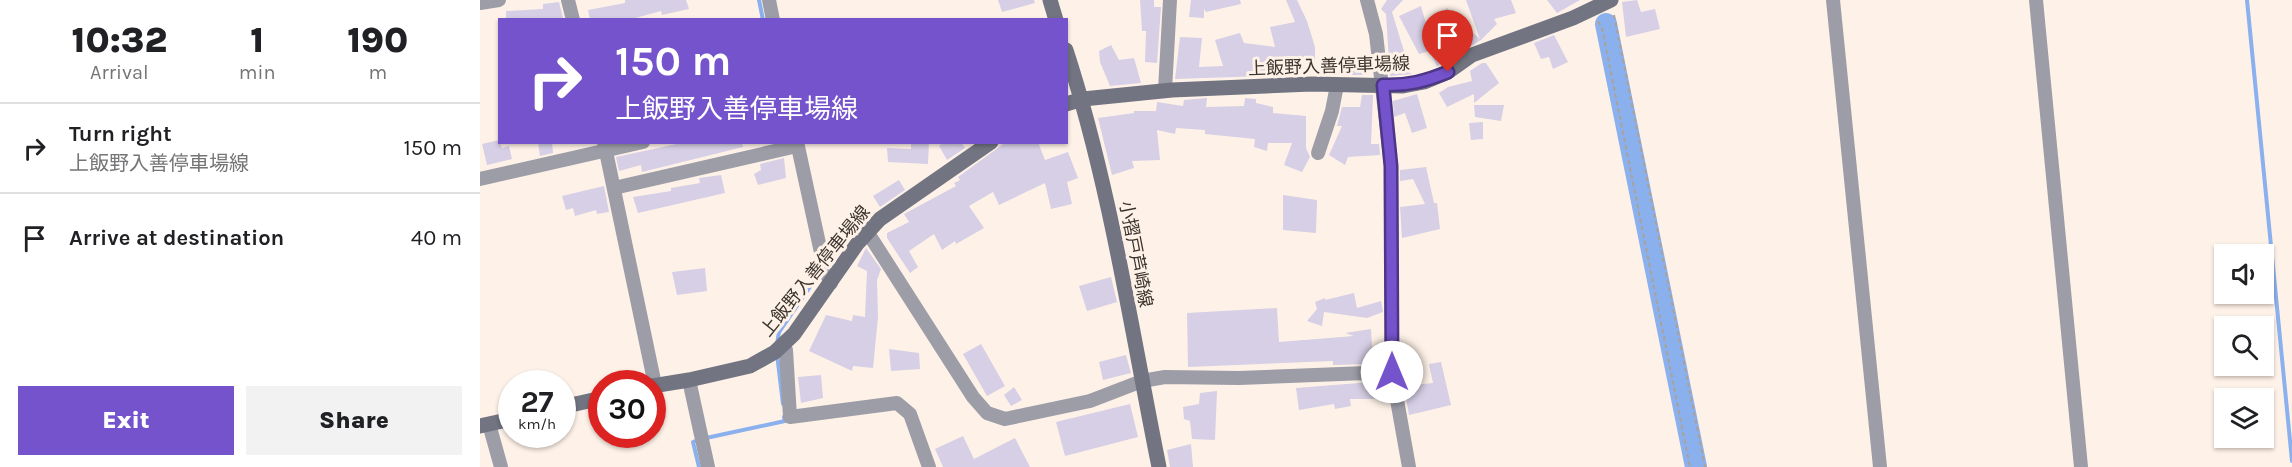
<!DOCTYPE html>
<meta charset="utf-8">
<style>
body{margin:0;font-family:Karla,"Noto Sans JP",sans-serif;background:#f2f2f2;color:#202124;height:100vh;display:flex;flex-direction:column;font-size:22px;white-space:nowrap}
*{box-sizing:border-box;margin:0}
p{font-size:20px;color:#757577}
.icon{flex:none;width:33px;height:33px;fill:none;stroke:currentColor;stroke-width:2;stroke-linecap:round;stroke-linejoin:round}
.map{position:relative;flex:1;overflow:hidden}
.panel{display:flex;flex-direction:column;background:#fff;width:480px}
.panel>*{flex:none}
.top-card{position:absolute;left:18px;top:18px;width:570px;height:126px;border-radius:0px;box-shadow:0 2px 4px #0004;background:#7553cc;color:#fff;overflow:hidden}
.tools{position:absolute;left:1734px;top:244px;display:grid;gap:12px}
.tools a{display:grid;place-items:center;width:60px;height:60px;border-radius:0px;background:#fff;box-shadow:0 2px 4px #0004;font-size:30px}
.speed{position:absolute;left:18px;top:370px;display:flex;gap:12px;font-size:30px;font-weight:700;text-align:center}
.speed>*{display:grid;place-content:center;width:78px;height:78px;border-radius:50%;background:#fff;box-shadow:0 2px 4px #0004;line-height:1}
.speed small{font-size:15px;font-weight:400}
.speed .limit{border:9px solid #d22;background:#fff;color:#111}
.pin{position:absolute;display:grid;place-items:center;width:51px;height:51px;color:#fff;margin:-62px -26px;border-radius:50% 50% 50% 0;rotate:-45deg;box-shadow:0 0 6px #0007}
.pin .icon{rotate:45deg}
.me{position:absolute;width:66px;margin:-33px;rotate:0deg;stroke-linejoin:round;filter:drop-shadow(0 0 4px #0008)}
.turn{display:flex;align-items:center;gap:21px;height:126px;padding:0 18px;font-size:27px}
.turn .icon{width:78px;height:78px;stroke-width:2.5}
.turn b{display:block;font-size:42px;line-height:51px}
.eta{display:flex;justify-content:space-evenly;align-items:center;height:102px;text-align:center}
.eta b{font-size:36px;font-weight:800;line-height:42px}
.action{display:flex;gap:12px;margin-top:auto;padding:12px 18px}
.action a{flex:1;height:69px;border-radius:0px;background:#7553cc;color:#fff;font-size:24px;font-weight:800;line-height:69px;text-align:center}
.action a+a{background:#f2f2f2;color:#202124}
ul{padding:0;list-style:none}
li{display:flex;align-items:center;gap:18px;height:90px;padding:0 18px;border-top:2px solid #e0e0e0}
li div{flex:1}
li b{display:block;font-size:22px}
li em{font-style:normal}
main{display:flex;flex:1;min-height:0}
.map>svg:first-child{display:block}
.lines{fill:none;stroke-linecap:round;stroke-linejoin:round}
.stream{stroke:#8bb0ee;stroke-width:4}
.river{stroke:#8bb0ee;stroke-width:22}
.building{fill:#d6cfe5}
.path{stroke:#aba198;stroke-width:2;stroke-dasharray:4.5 3;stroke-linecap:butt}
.street{stroke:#9c9da7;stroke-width:14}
.secondary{stroke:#727481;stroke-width:15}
.route-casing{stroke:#4c3685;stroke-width:15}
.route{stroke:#7553cc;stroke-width:10}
.labels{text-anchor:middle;stroke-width:6;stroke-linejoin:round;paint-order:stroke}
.street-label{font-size:18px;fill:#3c342e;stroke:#fef2e8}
</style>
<main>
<section class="panel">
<div class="eta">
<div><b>10:32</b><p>Arrival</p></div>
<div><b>1</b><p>min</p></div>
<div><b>190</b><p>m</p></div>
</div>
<ul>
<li><svg class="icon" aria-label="right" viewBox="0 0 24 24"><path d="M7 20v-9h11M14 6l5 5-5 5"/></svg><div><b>Turn right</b><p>上飯野入善停車場線</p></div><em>150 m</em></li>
<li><svg class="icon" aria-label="arrive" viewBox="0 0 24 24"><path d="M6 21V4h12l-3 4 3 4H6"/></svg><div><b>Arrive at destination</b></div><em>40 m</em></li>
</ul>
<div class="action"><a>Exit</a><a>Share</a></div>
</section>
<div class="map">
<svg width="1812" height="467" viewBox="0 0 1812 467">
<rect width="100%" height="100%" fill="#fef2e8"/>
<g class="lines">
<g class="stream">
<polyline points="279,0 283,20"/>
<polyline points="1767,0 1812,461"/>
<polyline points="297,344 299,332 340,272"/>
<polyline points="297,354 303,404"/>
<polyline points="226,438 305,421 304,417"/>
<polyline points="218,440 213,442 219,467"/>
</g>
<polyline class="river" points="1126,24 1216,467"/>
</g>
<g class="building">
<polygon points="145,0 206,0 209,9 182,15 181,11 148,20 110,20 108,10 145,3"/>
<polygon points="518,0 554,0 555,3 522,12"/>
<polygon points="660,0 674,0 674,7 681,7 677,63 665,62 666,31 662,31"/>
<polygon points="711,0 760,0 761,4 726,12 724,9 724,18 709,17"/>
<polygon points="806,0 817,0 827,21 835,47 835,60 819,61 819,75 695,79 700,37 722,38 719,67 743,66 735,40 760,33 764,43 795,47 790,27 815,22"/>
<polygon points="907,0 923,0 912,12 931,74 910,76 906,14 901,9"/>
<polygon points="986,0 1031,0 1036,13 1014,19 1017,24 1001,40 957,66 949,51 939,54 919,16 941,6 947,27 967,8 1000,39"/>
<polygon points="1067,0 1100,0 1077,13"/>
<polygon points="1157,0 1161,12 1175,9 1180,29 1146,37 1142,2"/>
<polygon points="79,2 83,18 26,20 26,11 63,9 63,4"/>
<polygon points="1074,35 1088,62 1073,69 1069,57 1061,59 1054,43"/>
<polygon points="631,45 639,60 654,58 661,83 630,86 620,62 619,51"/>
<polygon points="869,61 885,61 884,75 870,75"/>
<polygon points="1002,63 1006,63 1019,83 994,103 994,94 967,107 959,93 968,87 992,81 990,71"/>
<polygon points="937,94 947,128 932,133 925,113 914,117 913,101"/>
<polygon points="882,95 893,95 891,144 899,144 900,155 868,157 865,165 849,155 862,126 857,126 862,107 880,107"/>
<polygon points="727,98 726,107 764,106 765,98 776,99 776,103 793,107 793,113 826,116 826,148 830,157 822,172 804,165 812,143 788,143 787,151 774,147 775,139 725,134 725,130 696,128 695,134 677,130 680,160 652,161 654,168 632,175 618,118 654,113 654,111 676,111 677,102 703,106 704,100"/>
<polygon points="994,105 1024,105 1021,121 995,117"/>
<polygon points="1003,122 1003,139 991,140 989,123"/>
<polygon points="19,140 22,148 29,146 32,159 7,165 2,144"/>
<polygon points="58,142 72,142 73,153 60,156"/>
<polygon points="206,142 262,142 263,147 162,172 161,165 139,171 136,157"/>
<polygon points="431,142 449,142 448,164 408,162 407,148 431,149"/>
<polygon points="464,142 481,142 485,148 467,160 459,146"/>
<polygon points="526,142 558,142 565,160 588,152 598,178 587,182 592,204 571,209 565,183 519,205 513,192 489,206 504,228 476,244 475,241 462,250 454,234 429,251 438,267 430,273 407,238 407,233 429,222 424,214 476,186 474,183 480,180 478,177"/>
<polygon points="304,158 306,178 278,185 274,174 281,170 280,164"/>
<polygon points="946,167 954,203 957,203 960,229 922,238 920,207 945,204 933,179 920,181 920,170"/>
<polygon points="241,175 245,193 158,213 153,197 191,191 191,188 220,183 219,178"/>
<polygon points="419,180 425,190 400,207 393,196"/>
<polygon points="124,186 129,212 117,214 116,210 95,216 93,208 86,210 82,196"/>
<polygon points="803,195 837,200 836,233 803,230"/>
<polygon points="386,248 401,269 397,280 398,317 393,368 373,366 372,371 329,351 346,315 372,321 373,315 385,317 387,271 377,266"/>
<polygon points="225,268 227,291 197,295 192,272"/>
<polygon points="631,277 637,302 607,311 599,286"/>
<polygon points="874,293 877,308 901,301 903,312 887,318 844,312 842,326 827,321 837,309 835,302 845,298 845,300"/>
<polygon points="797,308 799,342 874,336 865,333 891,329 893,364 853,365 853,361 708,367 707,313"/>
<polygon points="501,344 525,386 507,396 483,354"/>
<polygon points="409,349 439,353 440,369 411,371"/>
<polygon points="646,355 651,373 623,380 619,362"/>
<polygon points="961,362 971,405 929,415 924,386 953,383 949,364"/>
<polygon points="341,375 343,398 321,403 318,377"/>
<polygon points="905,381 908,399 870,399 871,406 855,409 854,404 819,410 816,388"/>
<polygon points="534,387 542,400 531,406 524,395"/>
<polygon points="737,391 735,440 712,439 710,421 704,419 703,407 719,404 720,393"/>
<polygon points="650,404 658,437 585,456 576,422"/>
<polygon points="483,436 494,459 535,438 550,467 463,467 455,449"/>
<polygon points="711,444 713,467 690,467 687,450"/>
</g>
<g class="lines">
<g class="path">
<polyline points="1134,15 1225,467"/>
<polyline points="1118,21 1122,28 1210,467"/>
</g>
<g class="street">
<polyline points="88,0 93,20"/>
<polyline points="289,0 293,20"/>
<polyline points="887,0 896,34 911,166 912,372 929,467"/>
<polyline points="1353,0 1400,467"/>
<polyline points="1556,0 1601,467"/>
<polyline points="0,3 19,0"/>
<polyline points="685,90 690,0"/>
<polyline points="124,142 175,385"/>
<polyline points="317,142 345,271 351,283"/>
<polyline points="838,153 852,111 857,85"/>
<polyline points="0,179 163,142"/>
<polyline points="134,188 317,146"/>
<polyline points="388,233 493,397 507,413 525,419 610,401 662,381 685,377 759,378 912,372"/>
<polyline points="302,346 306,350 310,417 417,403 430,414 449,467"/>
<polyline points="209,380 228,467"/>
<polyline points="9,424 21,467"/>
</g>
<g class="secondary">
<polyline points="570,0 576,20"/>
<path d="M586 50C630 185 651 328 679 467"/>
<polyline points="586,104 603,99 692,90 832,84 923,86 944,82 968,72 992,55 1093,18 1131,0"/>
<polyline points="172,386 209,380 270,366 295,352 314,334 377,244 400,219 511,142"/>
<polyline points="82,407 122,398"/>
<polyline points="0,426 32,419"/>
</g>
</g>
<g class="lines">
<g class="route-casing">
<path id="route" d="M912 372 911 166 903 85C927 86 946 81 968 72"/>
</g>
<use href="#route" class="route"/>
</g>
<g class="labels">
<g class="street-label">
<text transform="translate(849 66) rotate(-2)" y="6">上飯野入善停車場線</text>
<text transform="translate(656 254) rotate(79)" y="6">小摺戸芦崎線</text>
<text transform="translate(335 271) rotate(-51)" y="6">上飯野入善停車場線</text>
</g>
</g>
</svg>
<div class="tools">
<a><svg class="icon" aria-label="sound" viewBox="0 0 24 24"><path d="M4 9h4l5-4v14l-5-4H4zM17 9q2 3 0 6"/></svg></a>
<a><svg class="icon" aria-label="search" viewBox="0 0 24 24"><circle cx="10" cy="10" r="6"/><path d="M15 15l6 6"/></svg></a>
<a><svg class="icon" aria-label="layers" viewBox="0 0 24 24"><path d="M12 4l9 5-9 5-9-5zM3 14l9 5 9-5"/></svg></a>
</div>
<div class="speed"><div>27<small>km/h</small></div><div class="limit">30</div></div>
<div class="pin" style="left:968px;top:72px;background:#d93025"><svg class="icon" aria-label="arrive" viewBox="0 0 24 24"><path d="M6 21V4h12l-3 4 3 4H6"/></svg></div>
<svg class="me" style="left:912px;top:372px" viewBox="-20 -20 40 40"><circle r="19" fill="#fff"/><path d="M0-13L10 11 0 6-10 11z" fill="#7553cc"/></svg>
<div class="top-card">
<div class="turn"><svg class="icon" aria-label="right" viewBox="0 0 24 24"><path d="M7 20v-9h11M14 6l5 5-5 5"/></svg><div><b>150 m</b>上飯野入善停車場線</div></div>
</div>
</div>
</main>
